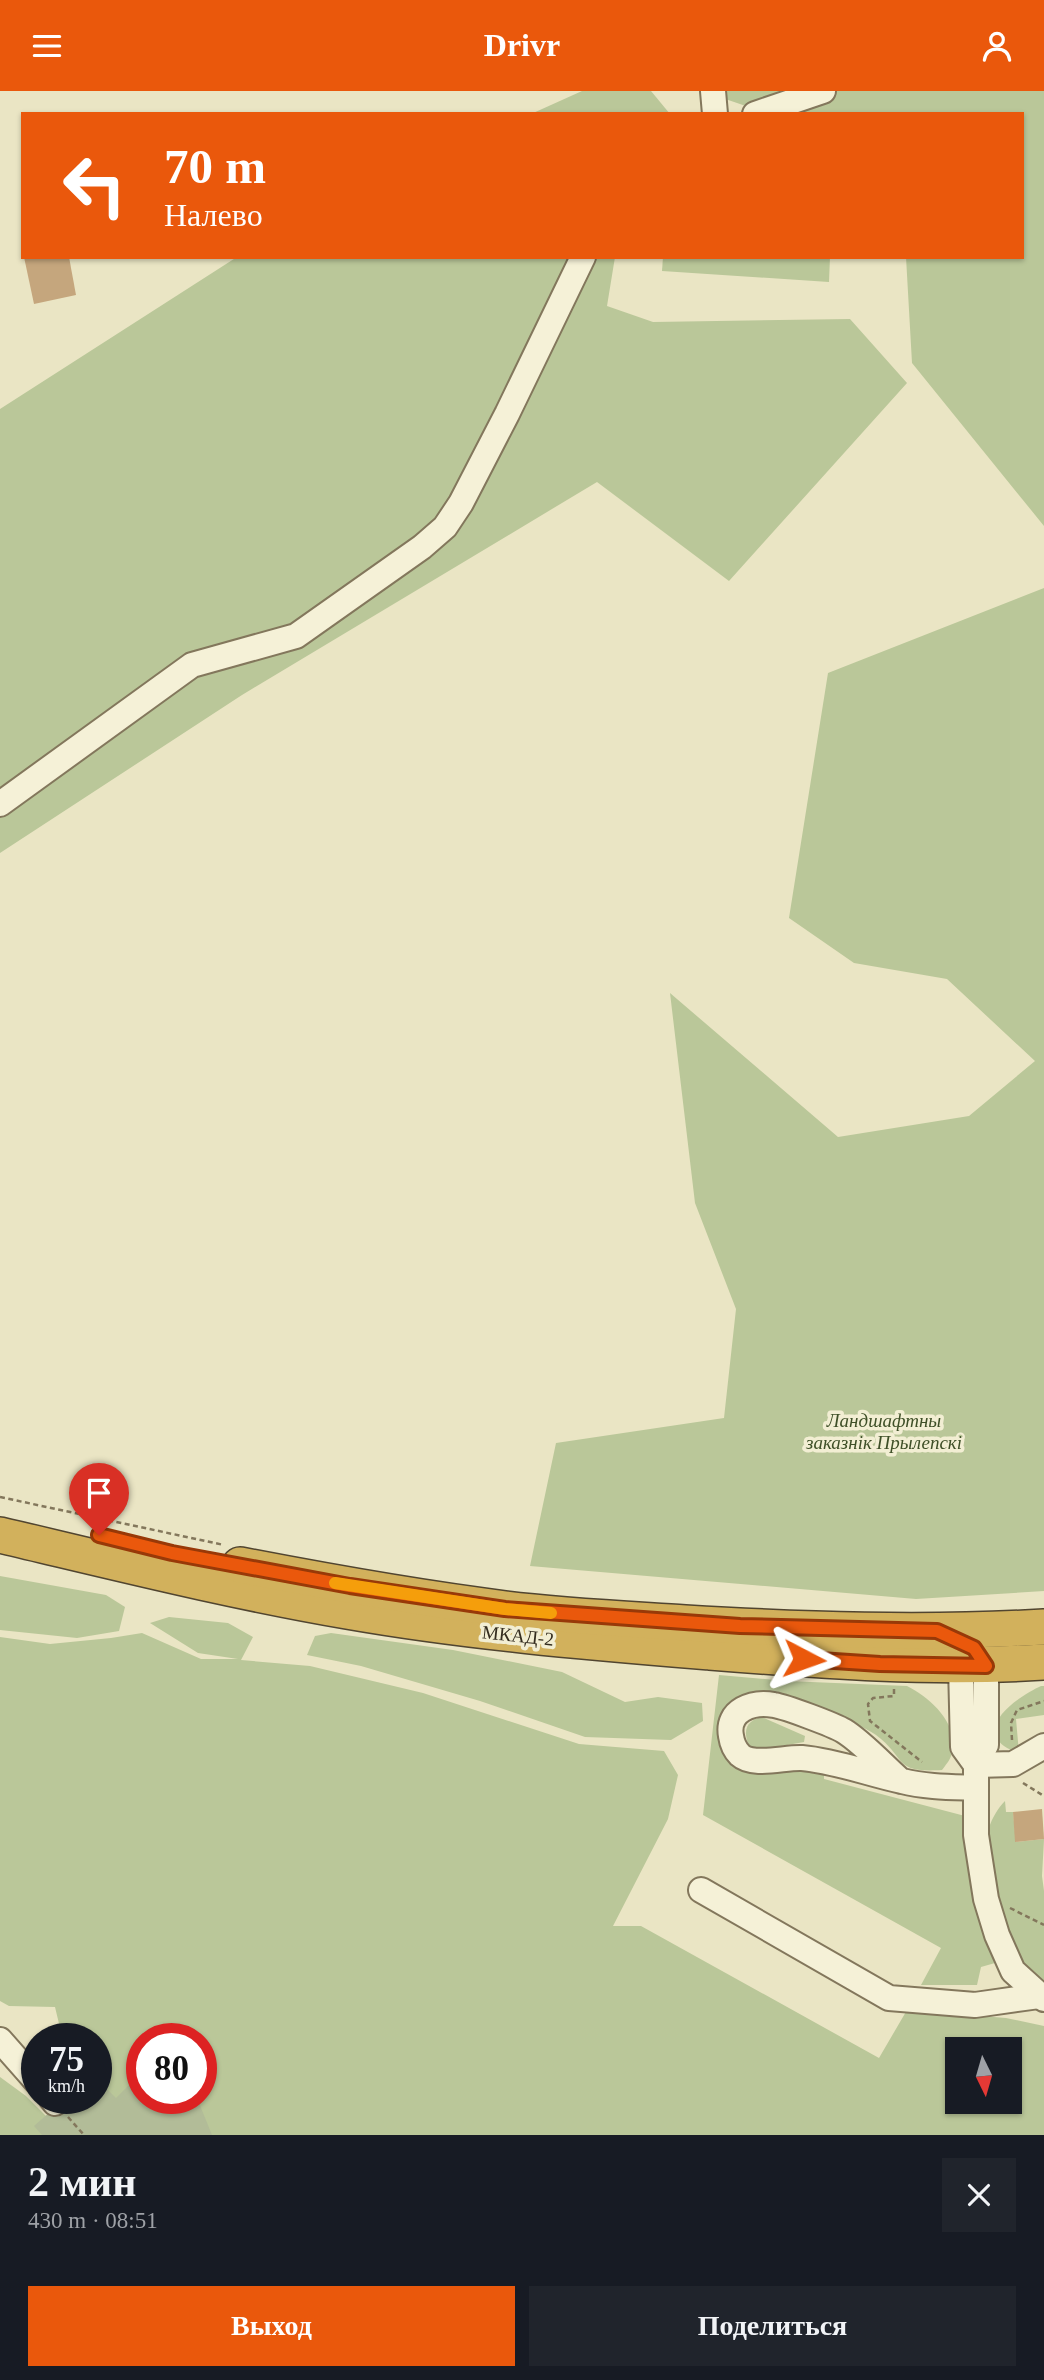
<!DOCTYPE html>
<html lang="ru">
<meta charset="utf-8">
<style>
body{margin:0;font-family:Georgia,serif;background:#20242c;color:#f1f3f6;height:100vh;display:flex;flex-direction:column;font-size:26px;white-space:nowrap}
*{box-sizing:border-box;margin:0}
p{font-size:23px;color:#9ea1a6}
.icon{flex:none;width:38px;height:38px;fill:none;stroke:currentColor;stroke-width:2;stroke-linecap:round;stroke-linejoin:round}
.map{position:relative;height:2044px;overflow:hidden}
.panel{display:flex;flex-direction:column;background:#171b24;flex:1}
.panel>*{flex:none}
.guide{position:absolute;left:21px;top:21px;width:1003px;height:147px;border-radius:0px;box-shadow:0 2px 5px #0004;background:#ea580c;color:#fff;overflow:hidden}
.needle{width:46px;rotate:175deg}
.tools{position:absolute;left:945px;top:1946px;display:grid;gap:14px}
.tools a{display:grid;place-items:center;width:77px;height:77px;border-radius:0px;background:#171b24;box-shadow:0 2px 5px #0004;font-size:35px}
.speed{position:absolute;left:21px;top:1932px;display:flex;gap:14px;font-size:35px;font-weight:700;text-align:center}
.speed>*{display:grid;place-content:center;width:91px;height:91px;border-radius:50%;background:#171b24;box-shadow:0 2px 5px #0004;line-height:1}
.speed small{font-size:18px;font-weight:400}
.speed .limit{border:10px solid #d22;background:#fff;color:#111}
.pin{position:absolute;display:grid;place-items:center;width:60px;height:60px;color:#fff;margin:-72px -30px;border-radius:50% 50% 50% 0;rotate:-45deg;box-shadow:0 0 7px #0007}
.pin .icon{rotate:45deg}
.me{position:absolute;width:77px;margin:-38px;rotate:94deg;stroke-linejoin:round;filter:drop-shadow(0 0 5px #0008)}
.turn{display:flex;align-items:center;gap:24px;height:147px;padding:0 28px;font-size:32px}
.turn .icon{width:91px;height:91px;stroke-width:2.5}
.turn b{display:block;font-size:49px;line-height:60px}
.round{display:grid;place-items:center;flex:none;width:74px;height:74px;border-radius:0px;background:#20242c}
.summary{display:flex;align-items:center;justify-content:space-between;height:119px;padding:0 28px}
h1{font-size:42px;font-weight:700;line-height:52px}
.primary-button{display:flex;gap:14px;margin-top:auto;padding:14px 28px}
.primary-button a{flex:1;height:80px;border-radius:0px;background:#ea580c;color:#fff;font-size:28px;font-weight:700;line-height:80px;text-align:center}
.primary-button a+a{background:#20242c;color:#f1f3f6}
header{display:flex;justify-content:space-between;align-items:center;height:91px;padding:0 28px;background:#ea580c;color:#fff;font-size:32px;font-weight:700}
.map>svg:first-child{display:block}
.green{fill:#bac799;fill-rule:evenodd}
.cemetery{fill:#b2bc98}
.building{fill:#c5a67d}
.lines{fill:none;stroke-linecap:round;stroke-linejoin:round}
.minor-casing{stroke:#83775c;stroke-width:28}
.highway-casing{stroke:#514530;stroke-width:38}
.path{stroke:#83775c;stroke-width:2.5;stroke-dasharray:5 3.5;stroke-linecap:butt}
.minor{stroke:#f5f1d7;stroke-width:24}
.highway{stroke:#d2b15c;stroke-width:35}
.route-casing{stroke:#983908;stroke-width:18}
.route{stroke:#ea580c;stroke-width:12}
.slow{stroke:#f59e0b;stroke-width:12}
.labels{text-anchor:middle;stroke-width:7;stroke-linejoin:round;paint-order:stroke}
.park-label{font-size:19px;font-style:italic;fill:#3e4f27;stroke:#f2eed3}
.street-label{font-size:19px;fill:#342d1f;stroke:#f2eed3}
</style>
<header><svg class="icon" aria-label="menu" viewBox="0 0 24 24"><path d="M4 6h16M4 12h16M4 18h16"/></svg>Drivr<svg class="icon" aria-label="person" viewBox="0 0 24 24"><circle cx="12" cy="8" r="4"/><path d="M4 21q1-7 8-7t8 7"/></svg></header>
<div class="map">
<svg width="1044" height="2044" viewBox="0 0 1044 2044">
<rect width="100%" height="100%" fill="#eae5c4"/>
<g class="green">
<polygon points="582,0 651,0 670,23 531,23"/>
<polygon points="702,0 1044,0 1044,435 912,272 906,166 1022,166 1022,23 769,23"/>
<polygon points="237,166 615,166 607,215 653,231 850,228 907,292 729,490 597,391 242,604 0,762 0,318"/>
<polygon points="663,166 830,166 829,191 662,180"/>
<polygon points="1044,497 1044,1500 916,1508 530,1475 556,1352 724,1327 736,1218 695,1112 670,902 838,1046 969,1025 1035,970 947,888 854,872 789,827 828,582"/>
<polygon points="0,1485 106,1504 125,1516 119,1540 77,1547 0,1539"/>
<path d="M169 1526 228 1532 253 1546 241 1569 310 1575 423 1602 579 1653 664 1660 678 1684 668 1728 613 1835H641L879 1967 907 1919 1006 1927 1044 1935V2044H95L88 2035 107 1987 96 1976V1948H68L61 1941 55 1916 9 1915 0 1910V1546L50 1553 111 1547 142 1542 201 1568H238L198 1562 150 1532ZM142 1948H201V2007H142ZM957 1958H1010V2011H957Z"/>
<polygon points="331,1542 453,1559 562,1581 625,1611 658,1606 702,1612 703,1630 671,1649 585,1646 480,1610 361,1575 307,1564 315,1545"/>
<path d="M719 1584 787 1590 907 1595C930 1606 962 1635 951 1665 950 1669 945 1675 942 1679 892 1682 908 1668 876 1644 864 1634 787 1604 771 1602 764 1602 756 1604 749 1604L735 1673 750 1683 780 1681 802 1676 824 1677V1688L965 1725 1002 1870 981 1876 977 1894H921L941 1857 703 1724Z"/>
<path d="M1041 1595H1044V1624L1016 1628 1019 1662C1014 1660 1008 1658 1004 1655 975 1633 1023 1603 1041 1595Z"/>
<path d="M758 1627H764L805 1645 804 1651 759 1659 749 1655C744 1643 744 1632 758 1627Z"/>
<path d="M1005 1710 1006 1721H1013L1016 1751 1044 1748 1042 1785 1044 1800V1896C1037 1889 1026 1882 1021 1873 1007 1846 982 1766 989 1737 992 1727 998 1717 1005 1710Z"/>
<polygon points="0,1986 26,2005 65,2044 0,2044"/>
</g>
<polygon class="cemetery" points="142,1981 142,2007 197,2007 212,2044 42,2044 34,2035 59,2013 54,2007 96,2007 96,1987 116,2007"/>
<g class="building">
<polygon points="24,166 69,166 76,204 34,213"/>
<polygon points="1042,1718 1044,1748 1015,1751 1013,1721"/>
</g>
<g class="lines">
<g class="minor-casing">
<g id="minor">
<polyline points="713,0 715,23"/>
<polyline points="755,23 823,0"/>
<polyline points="0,713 192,574 296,545 422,456 445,436 461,412 507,323 583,166"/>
<polyline points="961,1575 963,1656 976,1674"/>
<polyline points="986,1575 986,1654 976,1674 976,1744 986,1808 997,1844 1013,1880 1044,1908"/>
<polyline points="976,1674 1013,1673 1044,1655"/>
<path d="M901 1690C885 1676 862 1651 844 1640 834 1634 786 1616 774 1614 753 1610 726 1619 731 1645 732 1652 735 1659 740 1664 753 1676 785 1666 802 1667 836 1670 869 1683 902 1690 926 1696 951 1696 976 1697"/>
<polyline points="701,1799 889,1907 975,1914 1039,1905"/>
<polyline points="0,1949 37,1991"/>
<polyline points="51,2007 55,2012"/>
</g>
</g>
<g class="highway-casing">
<g id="highway">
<path d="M0 1444C115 1471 230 1500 347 1520 467 1541 589 1551 710 1561 822 1570 933 1578 1044 1571"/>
<path d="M240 1474C328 1491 417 1507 506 1518 565 1525 625 1528 685 1532 805 1539 924 1543 1044 1536"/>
</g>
</g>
<g class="path">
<polyline points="0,1406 224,1454"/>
<polyline points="894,1598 894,1605 873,1607 868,1613 870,1630 922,1671"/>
<polyline points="1012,1649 1011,1632 1017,1619 1044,1610"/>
<polyline points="1023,1692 1044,1705"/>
<polyline points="1010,1817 1044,1834"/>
<polyline points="68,2026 84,2044"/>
</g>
<use href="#minor" class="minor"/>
<use href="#highway" class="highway"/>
</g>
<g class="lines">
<g class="route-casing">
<polyline id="route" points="99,1444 172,1462 350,1495 505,1518 740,1535 937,1540 974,1557 986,1575 880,1573 804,1568"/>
</g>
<use href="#route" class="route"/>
<polyline class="slow" points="335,1492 505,1518 551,1522"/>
</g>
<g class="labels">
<g class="park-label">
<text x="884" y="1336">Ландшафтны<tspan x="884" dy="22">заказнік Прылепскі</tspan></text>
</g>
<g class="street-label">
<text transform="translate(518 1544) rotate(6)" y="7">МКАД-2</text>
</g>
</g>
</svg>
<div class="tools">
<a><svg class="needle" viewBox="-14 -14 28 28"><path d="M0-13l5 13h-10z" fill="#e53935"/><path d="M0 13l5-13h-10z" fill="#9ea1a6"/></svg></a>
</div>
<div class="speed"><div>75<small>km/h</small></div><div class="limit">80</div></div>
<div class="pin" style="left:99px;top:1444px;background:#d93025"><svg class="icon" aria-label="arrive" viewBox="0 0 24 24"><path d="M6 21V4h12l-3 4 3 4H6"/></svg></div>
<svg class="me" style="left:804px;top:1568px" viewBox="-20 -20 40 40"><path d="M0-17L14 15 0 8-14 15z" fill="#ea580c" stroke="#fff" stroke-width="4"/></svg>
<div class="guide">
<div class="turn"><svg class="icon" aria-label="left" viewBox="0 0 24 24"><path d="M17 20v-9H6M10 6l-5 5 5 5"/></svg><div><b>70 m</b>Налево</div></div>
</div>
</div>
<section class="panel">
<div class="summary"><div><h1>2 мин</h1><p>430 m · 08:51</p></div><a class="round"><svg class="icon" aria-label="close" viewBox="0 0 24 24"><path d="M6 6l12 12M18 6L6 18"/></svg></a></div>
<div class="primary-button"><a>Выход</a><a>Поделиться</a></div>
</section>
